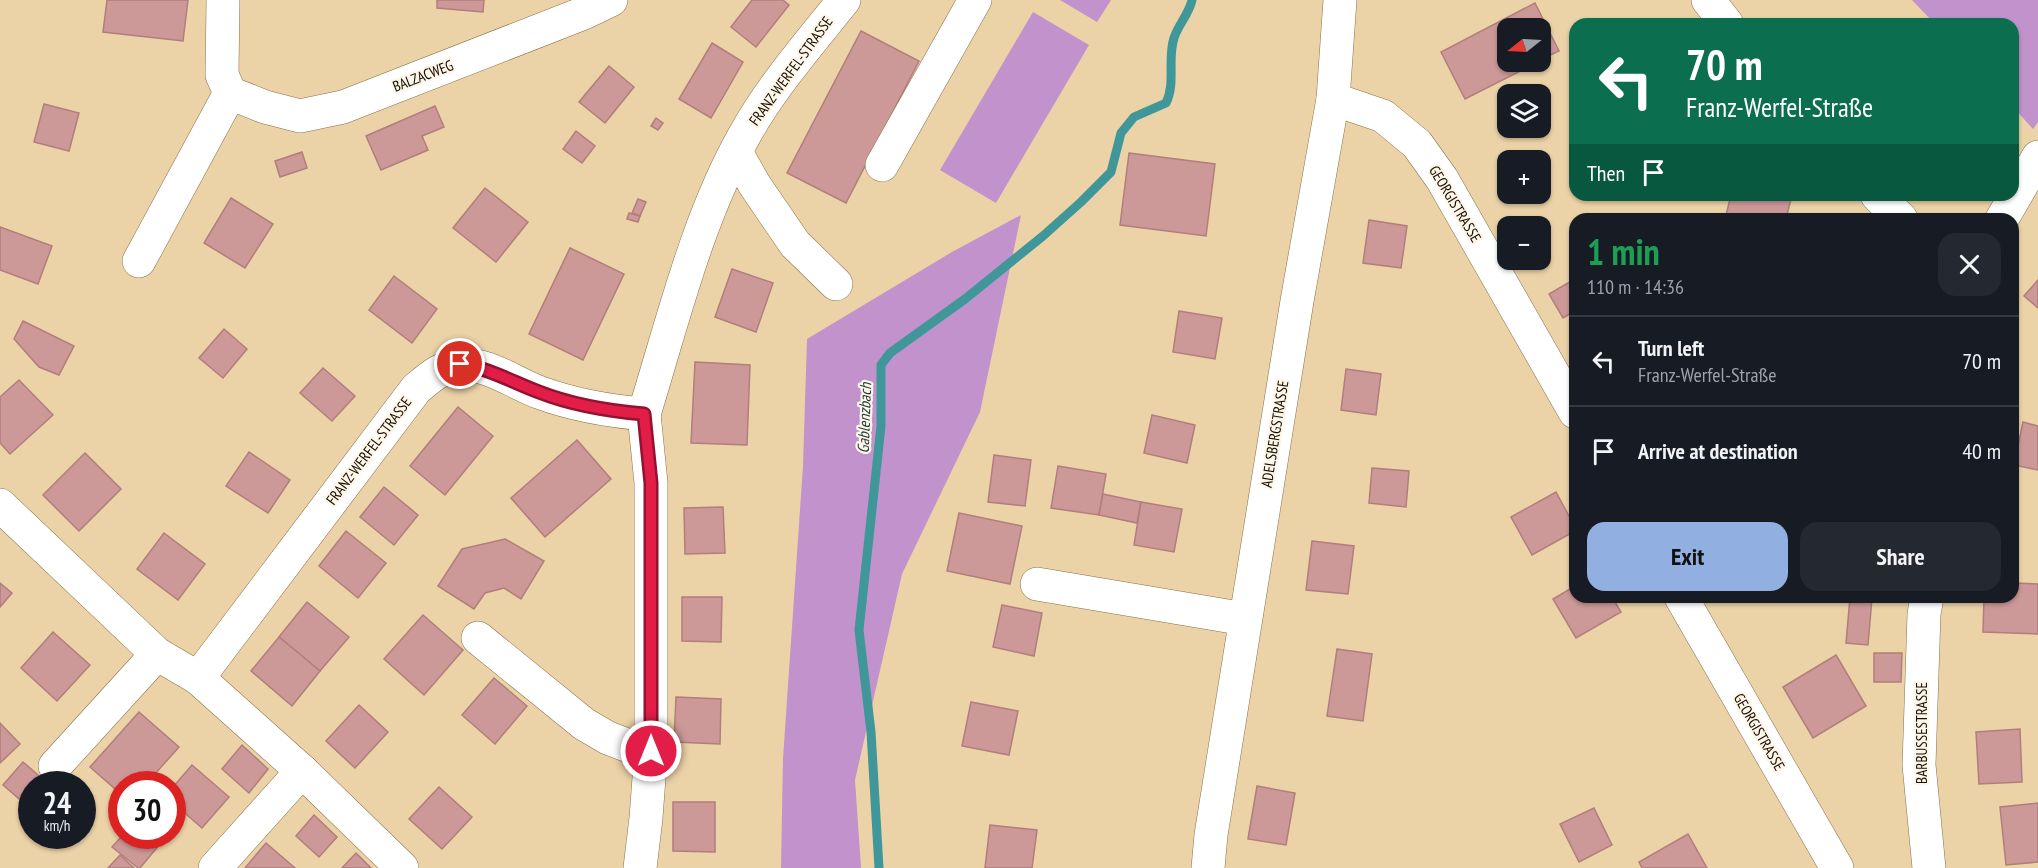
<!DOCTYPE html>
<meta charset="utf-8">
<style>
body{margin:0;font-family:"PT Sans Narrow",sans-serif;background:#242831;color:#f1f3f6;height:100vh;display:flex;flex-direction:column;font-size:22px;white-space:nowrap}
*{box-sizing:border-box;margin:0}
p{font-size:20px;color:#9ea1a6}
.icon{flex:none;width:33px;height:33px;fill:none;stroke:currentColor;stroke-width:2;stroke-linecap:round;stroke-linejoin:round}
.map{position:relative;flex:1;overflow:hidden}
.details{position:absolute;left:1569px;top:213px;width:450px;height:390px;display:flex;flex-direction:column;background:#171b24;border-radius:18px;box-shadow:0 2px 4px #0004}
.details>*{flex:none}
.top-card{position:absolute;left:1569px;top:18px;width:450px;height:183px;border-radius:18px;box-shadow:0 2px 4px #0004;background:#0b6e4f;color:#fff;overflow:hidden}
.needle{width:39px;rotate:252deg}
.fabs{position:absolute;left:1497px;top:18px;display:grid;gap:12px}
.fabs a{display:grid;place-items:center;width:54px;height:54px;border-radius:12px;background:#171b24;box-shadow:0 2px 4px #0004;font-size:30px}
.speed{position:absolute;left:18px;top:771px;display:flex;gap:12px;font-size:30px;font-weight:700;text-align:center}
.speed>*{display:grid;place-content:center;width:78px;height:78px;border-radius:50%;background:#171b24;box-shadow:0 2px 4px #0004;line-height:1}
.speed small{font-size:15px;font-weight:400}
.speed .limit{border:9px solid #d22;background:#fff;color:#111}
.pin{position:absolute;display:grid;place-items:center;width:51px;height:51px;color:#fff;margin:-26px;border:3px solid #fff;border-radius:50%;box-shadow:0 2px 6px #0007}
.me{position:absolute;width:66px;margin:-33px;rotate:0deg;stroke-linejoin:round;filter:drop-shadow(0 0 4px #0008)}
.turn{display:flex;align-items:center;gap:21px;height:126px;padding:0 18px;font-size:27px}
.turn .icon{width:78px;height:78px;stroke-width:2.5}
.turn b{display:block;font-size:42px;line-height:51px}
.then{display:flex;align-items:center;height:57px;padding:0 18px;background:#0003;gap:12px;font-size:22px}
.round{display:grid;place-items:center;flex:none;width:63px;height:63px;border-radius:18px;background:#242831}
.overview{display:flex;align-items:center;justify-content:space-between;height:102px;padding:0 18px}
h1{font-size:36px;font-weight:700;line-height:45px;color:#1e9e55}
.action{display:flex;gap:12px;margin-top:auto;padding:12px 18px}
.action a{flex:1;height:69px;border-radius:18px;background:#91afe1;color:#111;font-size:24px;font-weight:700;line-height:69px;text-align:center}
.action a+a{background:#242831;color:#f1f3f6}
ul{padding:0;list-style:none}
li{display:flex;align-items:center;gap:18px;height:90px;padding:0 18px;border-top:2px solid #363941}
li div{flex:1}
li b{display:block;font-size:22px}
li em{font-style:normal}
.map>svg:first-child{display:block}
.green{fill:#c192cb}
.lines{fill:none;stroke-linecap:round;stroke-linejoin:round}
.stream{stroke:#3f9799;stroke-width:9}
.building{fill:#cd9998;stroke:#b07e7c;stroke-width:1.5}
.minor-casing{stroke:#89724a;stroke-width:34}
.minor{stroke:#fff;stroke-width:33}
.route-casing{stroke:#92132f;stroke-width:15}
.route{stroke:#e11d48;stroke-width:10}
.labels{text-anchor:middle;stroke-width:4.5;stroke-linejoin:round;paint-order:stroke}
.street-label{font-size:15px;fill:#160e01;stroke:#fdf6e9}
.water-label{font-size:16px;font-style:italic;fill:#1e3a3c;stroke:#fdf6e9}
</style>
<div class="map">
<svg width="2038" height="868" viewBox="0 0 2038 868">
<rect width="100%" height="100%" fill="#ebd2a7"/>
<g class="green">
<polygon points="1060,0 1111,0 1097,22"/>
<polygon points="1912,0 2038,0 2038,122 2033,129 2013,107 2013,24 1935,24"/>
<polygon points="1033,12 1089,45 996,203 940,170"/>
<polygon points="1021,215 980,412 902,574 855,780 861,868 781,868 783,759 803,466 807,339 952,252"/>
</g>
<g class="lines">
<path class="stream" d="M879 868 871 732 859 630 881 426V365L890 353 965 299 1043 236 1081 202 1111 172 1121 133 1134 117 1166 103C1176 83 1167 59 1174 38 1178 25 1189 14 1192 0"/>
</g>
<g class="building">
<polygon points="107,0 188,0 183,41 103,32"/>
<polygon points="437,0 484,0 483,12 437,8"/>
<polygon points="752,0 783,0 789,5 756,47 731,27"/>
<polygon points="1535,3 1559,51 1540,60 1540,28 1508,28 1508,62 1538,62 1465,99 1441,52"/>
<polygon points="861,31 919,61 846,203 787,173"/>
<polygon points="712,43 743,62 711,118 679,99"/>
<polygon points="609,66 634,87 605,123 579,102"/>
<polygon points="44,104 79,113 69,151 34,142"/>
<polygon points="435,106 444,127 422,136 428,150 381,170 366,136"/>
<polygon points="656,118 663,123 658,130 651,126"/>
<polygon points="576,131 595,146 582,163 563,149"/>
<polygon points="302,152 307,168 280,177 275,161"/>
<polygon points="1129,153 1215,164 1206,236 1120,225"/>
<polygon points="485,188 528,222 496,262 453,228"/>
<polygon points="1731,195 1792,195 1786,219 1725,219"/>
<polygon points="231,198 273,224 245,268 204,243"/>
<polygon points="638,199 646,202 640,216 632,213"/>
<polygon points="629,213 640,216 638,222 627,219"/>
<polygon points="1369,220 1407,226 1401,268 1363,263"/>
<polygon points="0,227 52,246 38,284 0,270"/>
<polygon points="570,248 624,274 583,360 529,334"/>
<polygon points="732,269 773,283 756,332 715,317"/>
<polygon points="394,276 437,309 412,343 369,310"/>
<polygon points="1573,280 1575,283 1575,311 1563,318 1549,294"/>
<polygon points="2038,280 2038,308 2024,296"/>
<polygon points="1179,311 1222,318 1215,359 1173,352"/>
<polygon points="23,321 74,346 59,375 39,367 14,339"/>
<polygon points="224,329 247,349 223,378 199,358"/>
<polygon points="695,362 750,365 747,445 691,443"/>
<polygon points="323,368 355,396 332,421 300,393"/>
<polygon points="1346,369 1381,374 1376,415 1341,410"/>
<polygon points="19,380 53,415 10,454 0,443 0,397"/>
<polygon points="458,407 493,436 445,495 410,466"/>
<polygon points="1152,415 1195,425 1187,463 1144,453"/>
<polygon points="2023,422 2038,426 2038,470 2014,465"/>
<polygon points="577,440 611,479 545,537 511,498"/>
<polygon points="249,452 290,480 268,513 226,486"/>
<polygon points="85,453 121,489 79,531 43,495"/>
<polygon points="994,455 1031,460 1025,506 988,502"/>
<polygon points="1058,466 1106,474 1099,515 1051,508"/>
<polygon points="1372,468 1409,471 1406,507 1369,503"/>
<polygon points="384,487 418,515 394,545 360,517"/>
<polygon points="1556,492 1575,527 1575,531 1532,555 1511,517"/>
<polygon points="1103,494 1141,502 1137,523 1099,515"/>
<polygon points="1141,502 1182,509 1174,552 1134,545"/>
<polygon points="723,507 725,553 685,554 684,508"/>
<polygon points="959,513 1022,526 1010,584 947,571"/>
<polygon points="346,531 386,563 358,598 319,566"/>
<polygon points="164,533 205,564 178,600 137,569"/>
<polygon points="505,539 544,561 521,599 504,588 485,593 474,609 438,586 462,549"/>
<polygon points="1312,541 1354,546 1348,594 1306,590"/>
<polygon points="0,583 12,593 0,607"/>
<polygon points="2013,583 2038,584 2038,634 1983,632 1984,597 2013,597"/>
<polygon points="1575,586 1575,597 1612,597 1621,612 1576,638 1553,599"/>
<polygon points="682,597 722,597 721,642 682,641"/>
<polygon points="1850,597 1872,598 1868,645 1846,643"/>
<polygon points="307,602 349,637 320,671 279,637"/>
<polygon points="1002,605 1042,613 1034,656 993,647"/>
<polygon points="423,615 463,650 424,695 384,659"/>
<polygon points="53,632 90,665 57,701 21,668"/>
<polygon points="279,637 320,671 292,706 251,671"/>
<polygon points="1337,649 1372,654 1363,721 1327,716"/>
<polygon points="1874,653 1902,653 1901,682 1874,682"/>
<polygon points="1836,655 1866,706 1813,738 1783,687"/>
<polygon points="494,678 527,706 495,744 462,715"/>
<polygon points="676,697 721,699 720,744 674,742"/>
<polygon points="971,702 1018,711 1009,755 962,746"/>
<polygon points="359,705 388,732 355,768 326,741"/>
<polygon points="139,712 179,747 146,784 122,784 122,795 90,767"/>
<polygon points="0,723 20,744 0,763"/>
<polygon points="2020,729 2022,782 1979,784 1976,732"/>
<polygon points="242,745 268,769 249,793 222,769"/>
<polygon points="23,762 45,781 47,779 54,784 32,784 32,805 28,802 25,804 3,785"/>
<polygon points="192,765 229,797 202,828 172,802 172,788"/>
<polygon points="1257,786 1295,793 1286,845 1248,839"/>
<polygon points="439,787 472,817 442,849 409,819"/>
<polygon points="673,802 715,802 715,852 673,851"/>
<polygon points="2038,803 2038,862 2006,865 2000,807"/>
<polygon points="82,807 94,817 82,829"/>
<polygon points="1594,808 1612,845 1579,862 1560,824"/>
<polygon points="314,815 337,837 319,857 296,836"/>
<polygon points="990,825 1037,830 1032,868 985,868"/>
<polygon points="1688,834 1707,868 1642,868 1639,862"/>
<polygon points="53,836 77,836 66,847"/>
<polygon points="122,836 150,836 160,844 140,868 138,868 112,847"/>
<polygon points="266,843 295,868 245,868"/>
<polygon points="356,853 371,868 342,868"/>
<polygon points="120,855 134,868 108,868"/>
</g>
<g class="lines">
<g class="minor-casing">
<g id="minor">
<polyline points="223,0 222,75 230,93 265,107 300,116 343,107 584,13 611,0"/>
<polyline points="1708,0 1727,24"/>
<polyline points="1333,99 1383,116 1417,144 1442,179 1575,412"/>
<polyline points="736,152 754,184 795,244 836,284"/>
<polyline points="882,165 975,0"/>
<polyline points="1877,195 1901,219"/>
<polyline points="2002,219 2038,157"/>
<polyline points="139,261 230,93"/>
<polyline points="0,505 157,654 198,678 302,771 402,868"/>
<polyline points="1037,584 1245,619"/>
<polyline points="1681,597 1837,868"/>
<polyline points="1927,597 1924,614 1919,765 1929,868"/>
<polyline points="478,638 584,724 608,738 629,746 651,751"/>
<path d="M198 678 416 389C428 379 442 366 459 365 488 362 515 384 541 393 574 405 609 411 644 414 672 324 697 219 744 136 771 87 809 44 844 0"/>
<polyline points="55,766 157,654"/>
<polyline points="215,868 302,771"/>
<polyline points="640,868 646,818 651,751 651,483 644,414"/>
<polyline points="1208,868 1211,835 1297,301 1333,99 1340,0"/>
</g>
</g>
<use href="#minor" class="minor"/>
</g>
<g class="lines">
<g class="route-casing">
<path id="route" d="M460 364C489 368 512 382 539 392 572 405 609 411 644 414L651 483V751"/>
</g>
<use href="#route" class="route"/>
</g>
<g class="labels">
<g class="street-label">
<text transform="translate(791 71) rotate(-54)" y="5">FRANZ-WERFEL-STRASSE</text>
<text transform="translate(423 76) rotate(-21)" y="5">BALZACWEG</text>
<text transform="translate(1455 204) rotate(59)" y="5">GEORGISTRASSE</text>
<text transform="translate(1275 434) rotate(-81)" y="5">ADELSBERGSTRASSE</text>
<text transform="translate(369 451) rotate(-53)" y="5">FRANZ-WERFEL-STRASSE</text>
<text transform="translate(1759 732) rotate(60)" y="5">GEORGISTRASSE</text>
<text transform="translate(1922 733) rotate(-90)" y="5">BARBUSSESTRASSE</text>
</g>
<g class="water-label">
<text transform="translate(864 418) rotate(-88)" y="6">Gablenzbach</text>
</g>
</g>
</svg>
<div class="fabs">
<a><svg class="needle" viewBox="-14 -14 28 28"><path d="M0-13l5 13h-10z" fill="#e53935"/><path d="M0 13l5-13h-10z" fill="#9ea1a6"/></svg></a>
<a><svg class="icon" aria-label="layers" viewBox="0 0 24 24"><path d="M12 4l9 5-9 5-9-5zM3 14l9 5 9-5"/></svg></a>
<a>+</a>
<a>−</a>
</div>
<div class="speed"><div>24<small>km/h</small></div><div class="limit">30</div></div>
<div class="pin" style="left:460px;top:364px;background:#d93025"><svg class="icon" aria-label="arrive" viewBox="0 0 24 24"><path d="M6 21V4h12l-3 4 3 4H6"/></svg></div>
<svg class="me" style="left:651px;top:751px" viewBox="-20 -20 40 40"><circle r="17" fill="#e11d48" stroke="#fff" stroke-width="3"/><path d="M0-11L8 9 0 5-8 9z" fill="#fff"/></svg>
<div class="top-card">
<div class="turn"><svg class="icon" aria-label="left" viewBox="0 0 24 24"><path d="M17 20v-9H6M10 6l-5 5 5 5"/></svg><div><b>70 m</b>Franz-Werfel-Straße</div></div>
<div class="then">Then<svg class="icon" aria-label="arrive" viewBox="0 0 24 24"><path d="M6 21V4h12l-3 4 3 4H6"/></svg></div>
</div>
<section class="details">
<div class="overview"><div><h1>1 min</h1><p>110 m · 14:36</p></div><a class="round"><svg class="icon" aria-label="close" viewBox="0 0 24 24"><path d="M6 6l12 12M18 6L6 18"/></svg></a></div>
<ul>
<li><svg class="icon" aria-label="left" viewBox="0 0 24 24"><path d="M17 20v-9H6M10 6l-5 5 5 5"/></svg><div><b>Turn left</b><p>Franz-Werfel-Straße</p></div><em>70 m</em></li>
<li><svg class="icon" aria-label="arrive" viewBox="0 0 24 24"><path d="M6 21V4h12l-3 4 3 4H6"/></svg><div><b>Arrive at destination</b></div><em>40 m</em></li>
</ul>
<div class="action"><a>Exit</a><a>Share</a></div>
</section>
</div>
